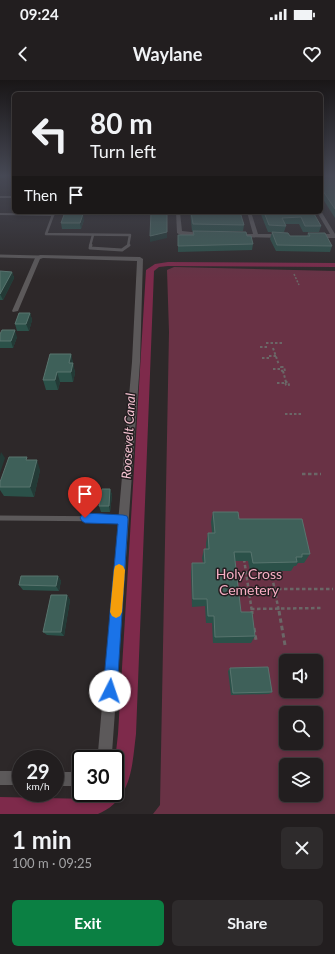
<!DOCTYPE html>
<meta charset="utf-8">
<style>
body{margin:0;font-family:Lato,sans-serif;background:#2e2b2c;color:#f1f3f6;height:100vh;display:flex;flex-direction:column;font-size:15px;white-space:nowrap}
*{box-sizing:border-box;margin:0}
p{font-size:13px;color:#a2a2a4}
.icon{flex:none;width:22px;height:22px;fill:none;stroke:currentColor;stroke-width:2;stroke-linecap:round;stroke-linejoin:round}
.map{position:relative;height:734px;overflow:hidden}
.side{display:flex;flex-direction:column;background:#221e1f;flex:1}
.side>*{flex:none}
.banner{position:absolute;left:12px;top:12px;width:311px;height:122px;border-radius:6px;box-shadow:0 2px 6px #0003,0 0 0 1px #3f3c3d;background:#221e1f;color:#f1f3f6;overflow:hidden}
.tools{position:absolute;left:279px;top:574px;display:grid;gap:8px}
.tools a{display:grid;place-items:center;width:44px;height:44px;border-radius:6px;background:#221e1f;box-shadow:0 2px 6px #0003,0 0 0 1px #3f3c3d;font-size:20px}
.speed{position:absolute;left:12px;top:670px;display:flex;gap:8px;font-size:20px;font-weight:700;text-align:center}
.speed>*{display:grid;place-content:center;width:52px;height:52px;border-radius:50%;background:#221e1f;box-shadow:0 2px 6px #0003,0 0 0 1px #3f3c3d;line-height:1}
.speed small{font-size:10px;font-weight:400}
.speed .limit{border:2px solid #111;border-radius:6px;background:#fff;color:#111}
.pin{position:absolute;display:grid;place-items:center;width:34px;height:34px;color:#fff;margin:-41px -17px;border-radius:50% 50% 50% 0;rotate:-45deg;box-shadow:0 0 4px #0007}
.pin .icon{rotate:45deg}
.me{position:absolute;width:44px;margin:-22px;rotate:4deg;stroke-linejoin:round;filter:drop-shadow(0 0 3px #0008)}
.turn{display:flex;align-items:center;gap:14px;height:84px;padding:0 12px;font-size:18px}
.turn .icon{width:52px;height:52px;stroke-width:2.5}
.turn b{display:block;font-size:28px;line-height:34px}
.then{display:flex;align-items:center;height:38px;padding:0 12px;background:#0003;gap:8px;font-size:15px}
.round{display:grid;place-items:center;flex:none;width:42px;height:42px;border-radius:6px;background:#2e2b2c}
.headline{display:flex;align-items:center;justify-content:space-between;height:68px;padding:0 12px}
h1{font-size:24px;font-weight:700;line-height:30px}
.action{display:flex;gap:8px;margin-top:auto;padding:8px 12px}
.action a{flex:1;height:46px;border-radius:6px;background:#0b8043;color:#fff;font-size:16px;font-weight:700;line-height:46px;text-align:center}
.action a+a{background:#2e2b2c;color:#f1f3f6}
.status{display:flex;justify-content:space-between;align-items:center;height:28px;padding:0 20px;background:#221e1f;direction:ltr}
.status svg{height:11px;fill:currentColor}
header{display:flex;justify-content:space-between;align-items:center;height:52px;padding:0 12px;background:#221e1f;font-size:18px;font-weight:700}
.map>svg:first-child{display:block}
.green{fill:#693245;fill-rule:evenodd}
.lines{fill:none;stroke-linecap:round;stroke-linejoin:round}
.canal{fill:#7e2a4b;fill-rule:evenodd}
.path-far3{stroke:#6b6767;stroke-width:1.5;stroke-dasharray:2 1.5;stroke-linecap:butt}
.path-far2{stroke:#6b6767;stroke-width:2;stroke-dasharray:2.5 2;stroke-linecap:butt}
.path-far1{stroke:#6b6767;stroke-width:2.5;stroke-dasharray:3.5 2.5;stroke-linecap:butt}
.path{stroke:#6b6767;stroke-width:3;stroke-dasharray:4.5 3;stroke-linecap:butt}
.lane-far2{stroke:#5c595a;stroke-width:2.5}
.lane-far1{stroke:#5c595a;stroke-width:3}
.lane{stroke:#5c595a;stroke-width:5}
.street{fill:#5c595a;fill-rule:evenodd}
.wall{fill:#2b5149}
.shaded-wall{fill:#233a36}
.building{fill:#3e6059;stroke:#58746e}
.route{fill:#1a73e8;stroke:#114b97}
.slow{fill:#f59e0b}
.labels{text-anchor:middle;stroke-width:3;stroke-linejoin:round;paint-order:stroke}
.water-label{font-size:13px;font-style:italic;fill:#f7c4d3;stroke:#231e20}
.near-park-label{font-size:14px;fill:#f8aec4;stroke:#231e20}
</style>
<div class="status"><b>09:24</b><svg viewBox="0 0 49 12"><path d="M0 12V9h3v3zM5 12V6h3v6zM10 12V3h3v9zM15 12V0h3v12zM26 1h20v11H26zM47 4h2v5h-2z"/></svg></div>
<header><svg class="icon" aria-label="back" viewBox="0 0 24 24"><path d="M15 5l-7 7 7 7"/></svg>Waylane<svg class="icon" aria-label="heart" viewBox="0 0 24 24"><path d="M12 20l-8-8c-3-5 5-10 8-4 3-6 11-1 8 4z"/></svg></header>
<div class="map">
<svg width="335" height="734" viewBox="0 0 335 734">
<rect width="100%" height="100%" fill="#2d2829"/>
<path class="green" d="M174 187 335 191V734H153L160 725 169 252 167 190ZM286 581H316V611H286ZM286 633H316V663H286ZM286 685H316V715H286Z"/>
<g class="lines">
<path class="canal" d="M168 182 335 183V187L168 186 159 187 154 191 136 654C132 686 132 720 98 734H0V717L90 719 100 713H115V681L118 654 146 190 155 184Z"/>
<polyline class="path-far3" points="294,194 299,205"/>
<g class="path-far2">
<polyline points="266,263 282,263"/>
<polyline points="260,267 267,267"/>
<polyline points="273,268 279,285"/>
<polyline points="269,276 276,276"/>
<polyline points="262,278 270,278"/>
<polygon points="281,287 284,287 285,291 282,291"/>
<polyline points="273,289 281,289"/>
<polyline points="283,291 286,302"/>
<polygon points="285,302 288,302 289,305 286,305"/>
<polyline points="277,303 285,303"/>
<polyline points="285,334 303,334"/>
</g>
<g class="path-far1">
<polyline points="302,394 321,394"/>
<polyline points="244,479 252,532"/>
<polyline points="271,491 279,532"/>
<polyline points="236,509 333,509"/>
<polyline points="251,529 321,528"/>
</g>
<g class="path">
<polyline points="252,531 252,534"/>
<polyline points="279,531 285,565"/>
<polyline points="254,548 256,560"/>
</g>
<g class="lane-far2">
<polyline points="53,135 46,154 130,155 128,166"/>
<polyline points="90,166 93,155"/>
</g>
<g class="lane-far1">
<polyline points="91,165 90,168 122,170 129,165"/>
<polyline points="0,176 39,177"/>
</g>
<polyline class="lane" points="0,438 123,439"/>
<g class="street">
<rect x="0" y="116" width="14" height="2"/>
<polygon points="321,131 335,154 335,158 314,158 311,156 314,154 330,154 317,132"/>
<polygon points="176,132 180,132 182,151 201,153 204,155 203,156 182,156 177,153"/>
<polygon points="247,132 251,132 258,154 283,154 286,156 283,158 238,157 238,155 240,154 253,154"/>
<polygon points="0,133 53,134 55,135 53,136 0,135"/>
<polygon points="40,175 140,177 143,179 140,282 112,673 110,679 95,679 98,672 132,282 137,181 43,178 40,179 18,231 13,232 12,231 35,178"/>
<polygon points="81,690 81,704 72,706 55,706 55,692 72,692"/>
<rect x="0" y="691" width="21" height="14"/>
</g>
</g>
<g class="wall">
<polygon points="0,96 6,96 5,98 0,98"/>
<polygon points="321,96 335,96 335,138 321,116"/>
<polygon points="190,132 240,132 244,145 243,151 192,151"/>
<polygon points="260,132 313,132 321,146 319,152 303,152 299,144 285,144 286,146 284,152 268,152"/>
<polygon points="84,140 81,149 62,149 61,143"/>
<polygon points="193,151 247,156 253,164 252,170 178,172 178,155 193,155"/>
<polygon points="272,152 290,156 307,156 308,153 332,166 330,172 276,171 270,159"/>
<polygon points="0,191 12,192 14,198 3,220 0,220"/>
<polygon points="30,233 32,240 29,251 17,251 15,244"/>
<polygon points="0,254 17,257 13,268 0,268"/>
<polygon points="71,274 75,293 73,302 60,302 58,310 46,310 43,300"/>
<polygon points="28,380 40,390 34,417 4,416 0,410 0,402"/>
<polygon points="110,409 112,415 110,432 101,432 99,426"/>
<polygon points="213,432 239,439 310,474 304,483 298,483 296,486 294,486 291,491 250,491 248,481 235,481 241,532 255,556 251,563 213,563 212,543 206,543 205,526 192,527 191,492 192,483 203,483 202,478 204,469 206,469 206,463 208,453 212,453 211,442"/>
<polygon points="58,496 61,501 59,511 23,510 19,505"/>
<polygon points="67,515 70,520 64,556 47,555 43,552"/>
<polygon points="230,588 272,612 269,614 231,615 228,591"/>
</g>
<g class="shaded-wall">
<polygon points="167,132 167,158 150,162 150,156"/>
<polygon points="83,134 84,140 81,149 80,143"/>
<polygon points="12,192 14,198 3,220 0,214"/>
<polygon points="30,233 32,240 29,251 26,244"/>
<polygon points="15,250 17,257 13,268 11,261"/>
<polygon points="71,274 75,293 73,302 69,283"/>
<polygon points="57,292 60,302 58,310 55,300"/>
<polygon points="1,372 5,378 0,393 0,376"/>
<polygon points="37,380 40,390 34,417 30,407"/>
<polygon points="110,409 112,415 110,432 109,426"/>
<polygon points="58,496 61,501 59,511 56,506"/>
<polygon points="67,515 70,520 64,556 61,552"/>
</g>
<g class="building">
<polygon points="321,96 335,96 335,129 321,108"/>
<polygon points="65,132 75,132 77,134 83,134 80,143 61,143"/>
<polygon points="151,132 167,132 167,152 150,156"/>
<polygon points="191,132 240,132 244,145 193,144"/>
<polygon points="264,132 313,132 321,146 305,146 301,137 282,138 286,146 269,145"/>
<polygon points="193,151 246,152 247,156 251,156 253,164 178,166 178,155 194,155"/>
<polygon points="272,152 288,153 290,156 310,156 308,153 325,153 332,166 277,165"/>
<polygon points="0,191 12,192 0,214"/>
<polygon points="19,233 30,233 26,244 15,244"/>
<polygon points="2,250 15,250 11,261 0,261 0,254"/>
<polygon points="50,274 71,274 69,283 73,283 71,292 57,292 55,300 43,300"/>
<polygon points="9,377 27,377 26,380 37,380 30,407 0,407 0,402"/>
<polygon points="102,409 110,409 109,426 99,426"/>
<polygon points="213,432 238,432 239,439 302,439 310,474 302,474 302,477 296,477 297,482 253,483 251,472 234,472 241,532 252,532 255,556 215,557 214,536 208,536 207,519 193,519 192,483 205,483 204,469 209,469 208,453 215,453"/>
<polygon points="21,496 58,496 56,506 19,505"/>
<polygon points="51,515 67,515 61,552 43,552"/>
<polygon points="268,587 272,612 233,613 230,588"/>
</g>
<linearGradient id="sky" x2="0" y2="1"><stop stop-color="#191617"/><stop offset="0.48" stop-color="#464854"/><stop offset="1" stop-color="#464854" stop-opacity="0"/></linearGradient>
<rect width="335" height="199" fill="url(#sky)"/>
<polygon class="route" points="85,433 123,435 127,436 128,439 117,611 115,615 110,617 105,615 103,611 118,444 85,443 82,441 80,438 82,435"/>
<polygon class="slow" points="119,484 123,486 125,490 122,532 120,536 116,538 112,536 110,532 114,490 115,486"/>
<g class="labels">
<g class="water-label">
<text transform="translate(128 356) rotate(-87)" y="5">Roosevelt Canal</text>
</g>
<g class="near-park-label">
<text x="249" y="499">Holy Cross<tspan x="249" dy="16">Cemetery</tspan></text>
</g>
</g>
</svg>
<div class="tools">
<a><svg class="icon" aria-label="sound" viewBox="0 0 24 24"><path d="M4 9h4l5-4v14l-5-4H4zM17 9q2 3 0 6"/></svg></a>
<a><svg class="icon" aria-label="search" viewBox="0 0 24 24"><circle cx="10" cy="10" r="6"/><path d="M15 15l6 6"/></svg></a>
<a><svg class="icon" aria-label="layers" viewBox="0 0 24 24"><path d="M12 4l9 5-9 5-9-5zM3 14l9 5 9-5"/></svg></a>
</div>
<div class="speed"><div>29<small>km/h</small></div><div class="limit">30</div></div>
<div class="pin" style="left:85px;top:438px;background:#d93025"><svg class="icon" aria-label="arrive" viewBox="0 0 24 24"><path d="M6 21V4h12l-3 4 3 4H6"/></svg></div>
<svg class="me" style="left:110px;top:611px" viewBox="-20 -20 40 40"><circle r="19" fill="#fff"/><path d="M0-13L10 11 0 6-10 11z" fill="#1a73e8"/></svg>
<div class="banner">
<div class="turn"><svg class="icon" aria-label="left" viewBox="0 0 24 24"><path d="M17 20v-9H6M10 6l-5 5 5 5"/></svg><div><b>80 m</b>Turn left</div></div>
<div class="then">Then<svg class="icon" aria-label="arrive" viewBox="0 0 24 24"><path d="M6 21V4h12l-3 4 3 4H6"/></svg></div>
</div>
</div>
<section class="side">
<div class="headline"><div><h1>1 min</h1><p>100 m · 09:25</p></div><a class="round"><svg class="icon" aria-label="close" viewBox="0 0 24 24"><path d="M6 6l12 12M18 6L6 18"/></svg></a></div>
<div class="action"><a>Exit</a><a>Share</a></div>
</section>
